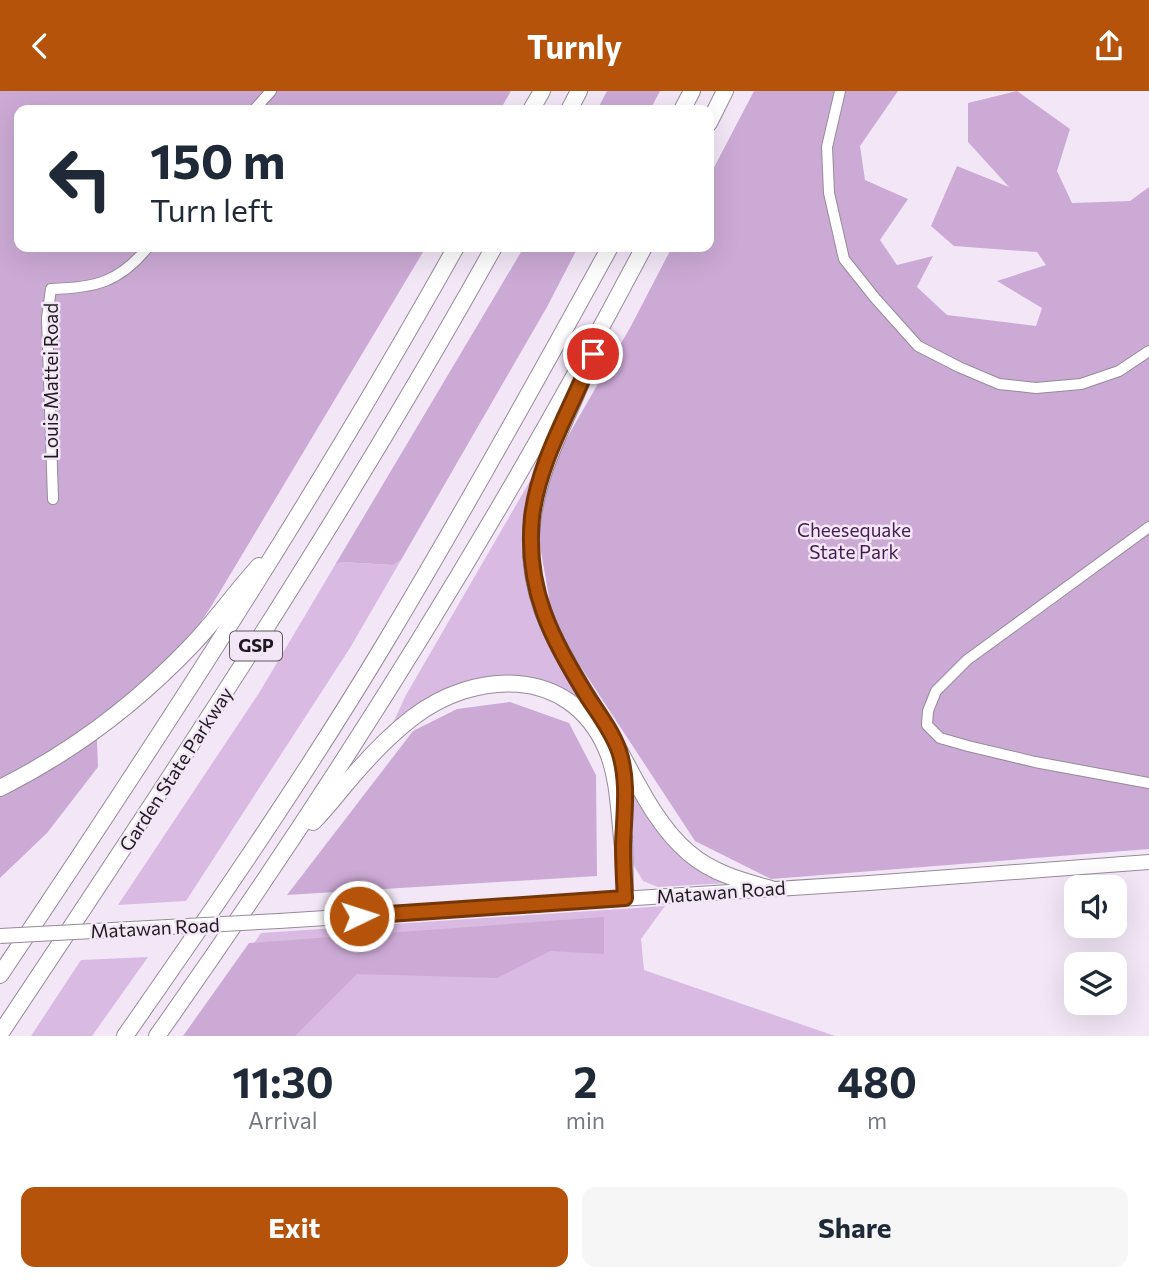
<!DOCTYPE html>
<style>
body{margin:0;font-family:Commissioner,sans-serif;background:#f6f6f7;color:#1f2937;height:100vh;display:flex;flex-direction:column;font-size:26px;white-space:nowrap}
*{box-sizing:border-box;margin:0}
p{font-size:23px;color:#747a83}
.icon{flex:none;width:38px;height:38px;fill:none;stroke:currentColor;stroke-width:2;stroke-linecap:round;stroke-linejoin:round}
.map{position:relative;height:945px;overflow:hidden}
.side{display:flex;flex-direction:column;background:#fff;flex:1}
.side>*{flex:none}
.hud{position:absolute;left:14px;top:14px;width:700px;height:147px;border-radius:14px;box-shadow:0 7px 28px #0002;background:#fff;color:#1f2937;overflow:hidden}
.controls{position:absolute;left:1064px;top:784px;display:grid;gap:14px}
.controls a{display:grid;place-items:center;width:63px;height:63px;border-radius:14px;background:#fff;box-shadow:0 7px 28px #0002;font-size:35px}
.pin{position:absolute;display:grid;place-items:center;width:60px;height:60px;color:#fff;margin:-30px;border:4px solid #fff;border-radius:50%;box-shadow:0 2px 7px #0007}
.me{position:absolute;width:77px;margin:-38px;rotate:86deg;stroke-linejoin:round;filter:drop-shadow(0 0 5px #0008)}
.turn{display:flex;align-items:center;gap:24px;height:147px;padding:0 21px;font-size:32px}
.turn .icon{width:91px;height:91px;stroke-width:2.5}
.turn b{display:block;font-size:49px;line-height:60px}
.eta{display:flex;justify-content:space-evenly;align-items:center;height:119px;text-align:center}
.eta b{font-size:42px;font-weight:700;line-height:49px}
.cta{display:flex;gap:14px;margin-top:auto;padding:14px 21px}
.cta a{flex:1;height:80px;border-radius:14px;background:#b45309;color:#fff;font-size:28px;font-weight:700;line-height:80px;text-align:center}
.cta a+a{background:#f6f6f7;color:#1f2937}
header{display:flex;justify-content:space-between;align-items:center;height:91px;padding:0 21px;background:#b45309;color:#fff;font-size:32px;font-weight:700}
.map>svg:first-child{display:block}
.green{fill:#d9bae3}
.forest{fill:#cbaad5}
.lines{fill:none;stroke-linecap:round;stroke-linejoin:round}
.minor-casing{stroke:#968b9a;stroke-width:12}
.major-casing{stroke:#968b9a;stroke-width:16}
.highway-casing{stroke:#968b9a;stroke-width:18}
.minor{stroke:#fff;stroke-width:10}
.major{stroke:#fff;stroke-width:14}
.highway{stroke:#fff;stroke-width:16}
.major-bridge-casing{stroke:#968b9a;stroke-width:16;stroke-linecap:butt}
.major-bridge{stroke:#fff;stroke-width:14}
.route-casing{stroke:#753606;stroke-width:18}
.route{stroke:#b45309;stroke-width:12}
.labels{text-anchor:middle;stroke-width:5;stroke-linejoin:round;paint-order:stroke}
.shield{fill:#f3e7f7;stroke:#5e5860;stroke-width:2}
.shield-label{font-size:18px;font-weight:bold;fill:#1e1a1f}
.street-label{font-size:19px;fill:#1e1a1f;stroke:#f3e7f7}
.park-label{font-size:19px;fill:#441b50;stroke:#f3e7f7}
</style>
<header><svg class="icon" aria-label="back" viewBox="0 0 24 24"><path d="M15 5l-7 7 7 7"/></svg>Turnly<svg class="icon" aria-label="share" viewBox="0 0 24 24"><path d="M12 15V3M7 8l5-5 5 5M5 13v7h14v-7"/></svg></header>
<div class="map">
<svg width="1149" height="945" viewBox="0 0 1149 945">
<rect width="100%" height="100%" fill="#f3e7f7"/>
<g class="green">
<polygon points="534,383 529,406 526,467 589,623 513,587 391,636 406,604"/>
<polygon points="401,469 350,557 186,810 118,814 259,602 335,474 341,471 393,474"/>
<polygon points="630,694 653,727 729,792 658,796 643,790 633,773"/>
<polygon points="665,815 641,848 644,879 835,945 190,945 261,842"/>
<polygon points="148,866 92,945 31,945 81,869"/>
</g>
<g class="forest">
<polygon points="0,0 511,0 500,19 19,19 19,156 426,156 212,514 167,583 97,649 98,676 47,742 0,787"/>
<polygon points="607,0 660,0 650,19 597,19"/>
<polygon points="754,0 898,0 860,55 865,89 908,108 880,149 897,174 933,165 917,196 947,224 1036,235 1042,217 997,190 1046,174 1037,161 954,155 931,135 957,75 1009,96 968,51 968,12 1017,0 1070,38 1057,80 1072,112 1130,110 1149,96 1149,758 771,788 695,750 554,535 535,426 548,380 631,235 672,156 709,156 709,86"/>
<polygon points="524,156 578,156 547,216 401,469 393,474 341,471 335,474"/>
<polygon points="510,611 569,632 596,684 597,785 287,804 413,640 457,618"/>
<polygon points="604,826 604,863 550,860 497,887 357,883 295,945 183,945 249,852"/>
</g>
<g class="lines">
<g class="minor-casing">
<g id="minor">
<polyline points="840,0 827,56 829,102 844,168 875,207 918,255 959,276 999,293 1036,297 1081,293 1119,280 1149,260"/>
<polyline points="254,19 271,0"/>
<path d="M53 408 47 227 51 198C95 197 120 191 148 156"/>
<polyline points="1149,436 967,569 936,600 928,620 927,634 940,647 968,655 1035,671 1149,692"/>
</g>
</g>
<g class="major-casing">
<polyline id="major" points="279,830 869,792 1149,771"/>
</g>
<g class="highway-casing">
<g id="highway">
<polyline points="531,19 542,0"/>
<polyline points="569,19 579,0"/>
<polyline points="682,19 692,0"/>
<polyline points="709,32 725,0"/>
<path d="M586 279C564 338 530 389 531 455 531 528 576 582 610 643 633 682 653 732 689 762 712 782 742 790 771 798"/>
<path d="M0 697C72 661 138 611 193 553 217 528 236 500 259 475"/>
<path d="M313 731C327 717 338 702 351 687 369 666 390 644 412 627 474 579 569 574 606 657 619 686 619 724 623 756"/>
<polyline points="624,746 625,807"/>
<path d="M0 884C160 646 316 406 456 156"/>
<path d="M0 943C172 685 343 427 494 156"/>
<path d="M125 945C215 816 304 687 385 552 463 422 537 289 610 156"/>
<path d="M157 945C336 692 500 430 644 156"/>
</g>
</g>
<use href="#minor" class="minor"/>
<use href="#major" class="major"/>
<use href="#highway" class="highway"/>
<g class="major-bridge-casing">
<polyline id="major-bridge" points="0,845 279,830"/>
</g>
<use href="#major-bridge" class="major-bridge"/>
</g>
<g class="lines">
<g class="route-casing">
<path id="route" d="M359 825 625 807C624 790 623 772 623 754 624 723 629 690 619 660 612 640 598 622 587 605 551 546 525 498 532 426 539 368 572 317 593 263"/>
</g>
<use href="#route" class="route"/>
</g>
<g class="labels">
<rect class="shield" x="230" y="540.5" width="52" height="29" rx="5"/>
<g class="shield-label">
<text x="256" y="561">GSP</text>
</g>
<g class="street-label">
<text transform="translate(51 290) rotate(-90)" y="7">Louis Mattei Road</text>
<text transform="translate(176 678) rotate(-57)" y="7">Garden State Parkway</text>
<text transform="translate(721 801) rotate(-4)" y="7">Matawan Road</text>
<text transform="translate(155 837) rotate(-3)" y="7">Matawan Road</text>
</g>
<g class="park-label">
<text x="854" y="446">Cheesequake<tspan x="854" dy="22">State Park</tspan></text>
</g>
</g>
</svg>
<div class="controls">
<a><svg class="icon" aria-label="sound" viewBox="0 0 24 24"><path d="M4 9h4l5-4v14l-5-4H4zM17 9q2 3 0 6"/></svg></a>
<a><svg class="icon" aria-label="layers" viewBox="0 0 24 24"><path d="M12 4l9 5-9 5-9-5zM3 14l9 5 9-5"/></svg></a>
</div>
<div class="pin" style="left:593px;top:263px;background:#d93025"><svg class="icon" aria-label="arrive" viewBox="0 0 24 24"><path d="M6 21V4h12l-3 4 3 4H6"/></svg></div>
<svg class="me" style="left:359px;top:825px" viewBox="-20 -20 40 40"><circle r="17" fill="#b45309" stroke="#fff" stroke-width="3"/><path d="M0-11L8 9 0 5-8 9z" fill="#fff"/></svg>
<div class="hud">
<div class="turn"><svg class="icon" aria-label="left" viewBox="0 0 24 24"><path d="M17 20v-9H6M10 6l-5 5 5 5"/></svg><div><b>150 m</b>Turn left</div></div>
</div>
</div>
<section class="side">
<div class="eta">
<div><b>11:30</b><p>Arrival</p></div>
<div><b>2</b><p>min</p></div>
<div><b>480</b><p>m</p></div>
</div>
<div class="cta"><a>Exit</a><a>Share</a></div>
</section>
